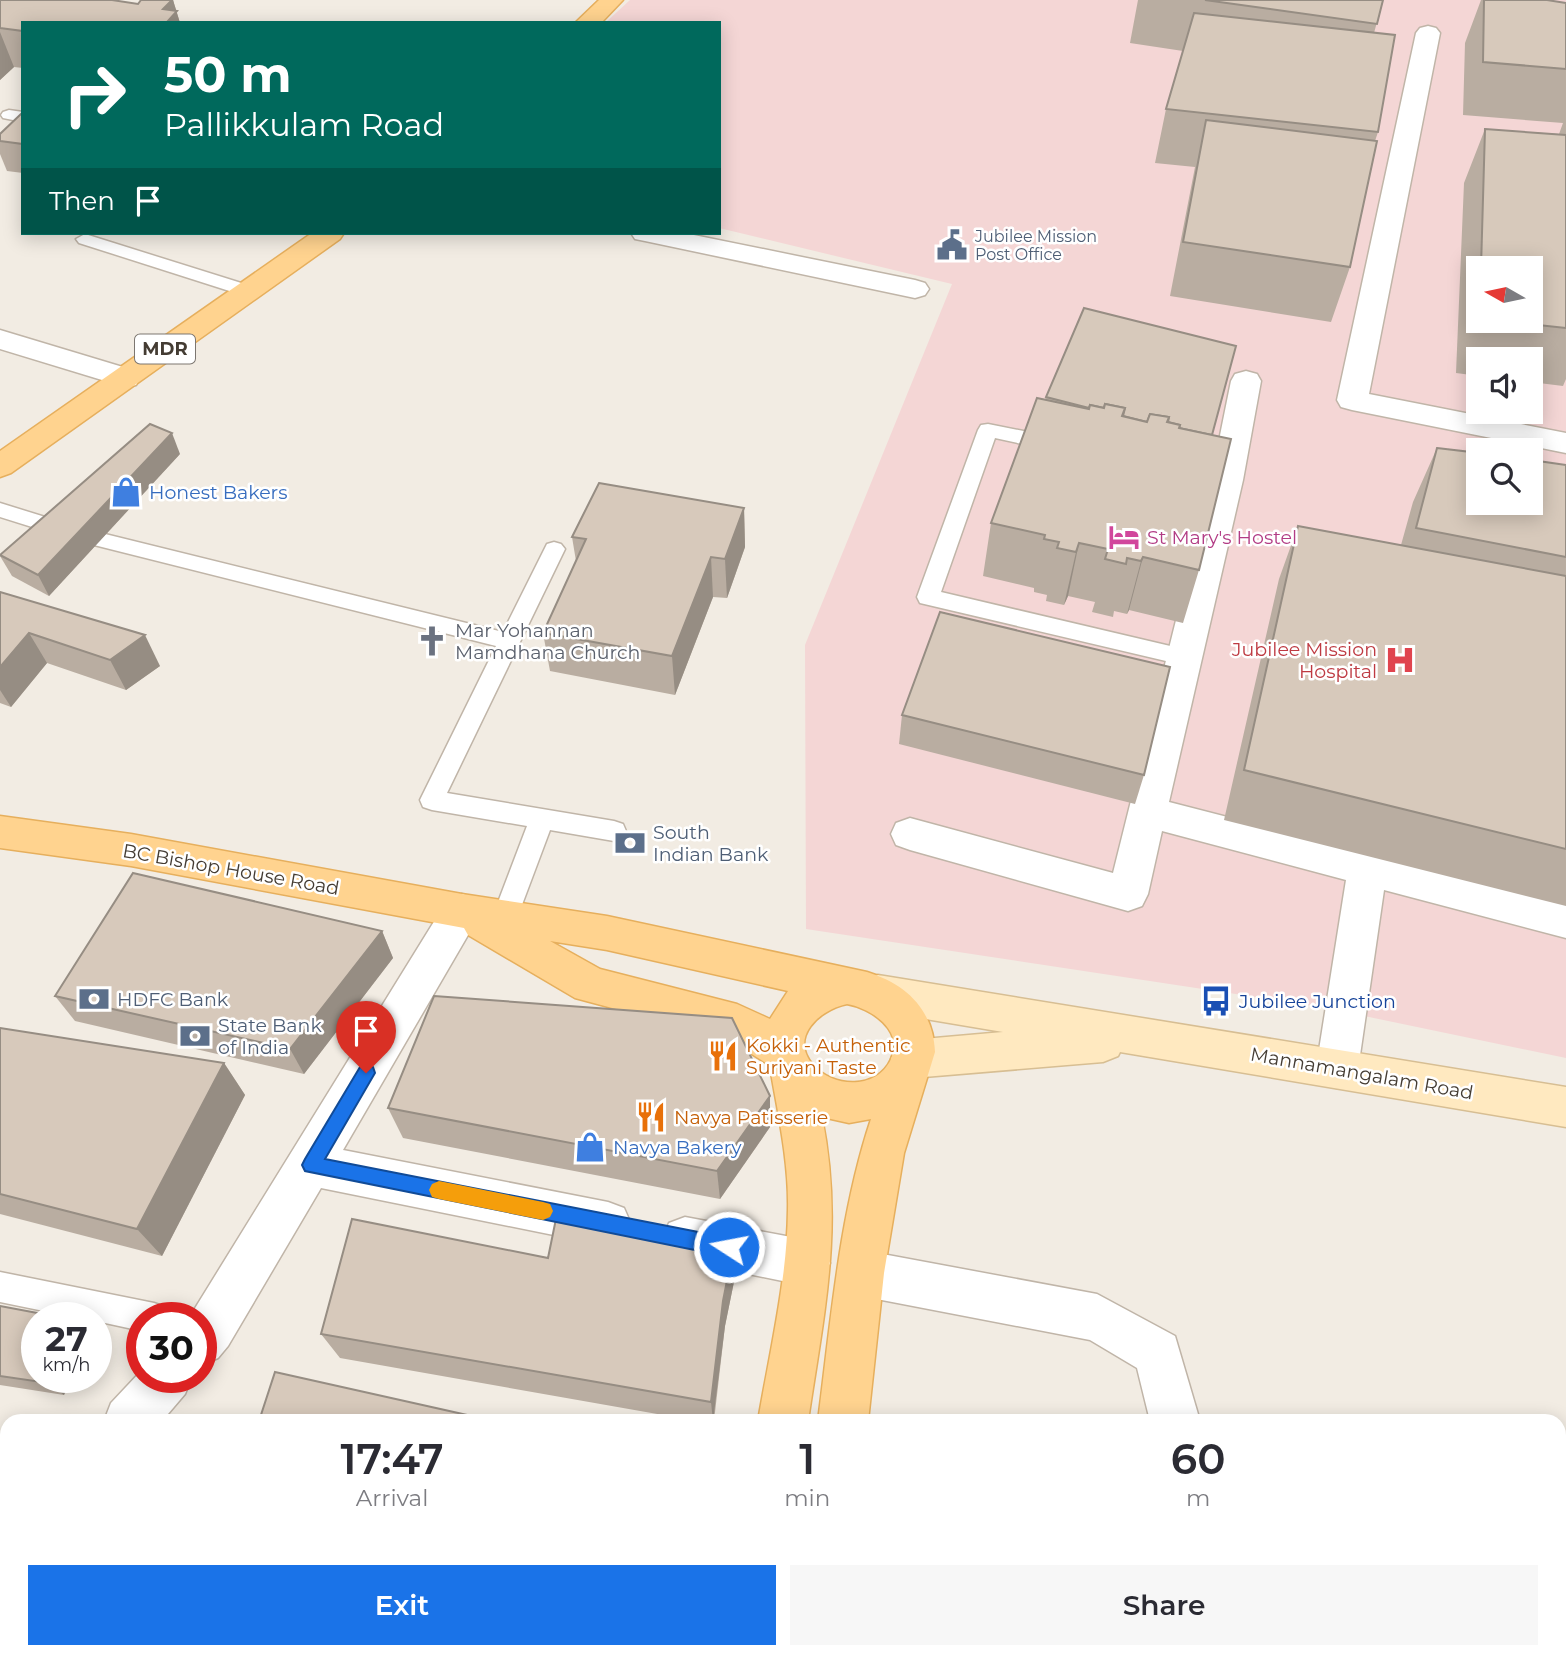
<!DOCTYPE html>
<style>
body{margin:0;font-family:Montserrat,sans-serif;background:#f7f7f7;color:#2b2b33;height:100vh;display:flex;flex-direction:column;font-size:26px;white-space:nowrap}
*{box-sizing:border-box;margin:0}
p{font-size:23px;color:#7c7c81}
.icon{flex:none;width:38px;height:38px;fill:none;stroke:currentColor;stroke-width:2;stroke-linecap:round;stroke-linejoin:round}
.map{position:relative;flex:1;overflow:hidden}
.sheet{position:absolute;left:0px;top:1414px;width:1566px;height:245px;display:flex;flex-direction:column;background:#fff;border-radius:21px 21px 0 0;box-shadow:0 4px 18px #0003}
.sheet>*{flex:none}
.hud{position:absolute;left:21px;top:21px;width:700px;height:214px;border-radius:0px;box-shadow:0 4px 18px #0003;background:#00695c;color:#fff;overflow:hidden}
.needle{width:46px;rotate:279deg}
.fabs{position:absolute;left:1466px;top:256px;display:grid;gap:14px}
.fabs a{display:grid;place-items:center;width:77px;height:77px;border-radius:0px;background:#fff;box-shadow:0 4px 18px #0003;font-size:35px}
.speed{position:absolute;left:21px;top:1302px;display:flex;gap:14px;font-size:35px;font-weight:700;text-align:center}
.speed>*{display:grid;place-content:center;width:91px;height:91px;border-radius:50%;background:#fff;box-shadow:0 4px 18px #0003;line-height:1}
.speed small{font-size:18px;font-weight:400}
.speed .limit{border:10px solid #d22;background:#fff;color:#111}
.pin{position:absolute;display:grid;place-items:center;width:60px;height:60px;color:#fff;margin:-72px -30px;border-radius:50% 50% 50% 0;rotate:-45deg;box-shadow:0 0 7px #0007}
.pin .icon{rotate:45deg}
.me{position:absolute;width:77px;margin:-38px;rotate:281deg;stroke-linejoin:round;filter:drop-shadow(0 0 5px #0008)}
.turn{display:flex;align-items:center;gap:24px;height:147px;padding:0 28px;font-size:32px}
.turn .icon{width:91px;height:91px;stroke-width:2.5}
.turn b{display:block;font-size:49px;line-height:60px}
.then{display:flex;align-items:center;height:66px;padding:0 28px;background:#0003;gap:14px;font-size:26px}
.eta{display:flex;justify-content:space-evenly;align-items:center;height:119px;text-align:center}
.eta b{font-size:42px;font-weight:600;line-height:49px}
.primary-button{display:flex;gap:14px;margin-top:auto;padding:14px 28px}
.primary-button a{flex:1;height:80px;border-radius:0px;background:#1a73e8;color:#fff;font-size:28px;font-weight:600;line-height:80px;text-align:center}
.primary-button a+a{background:#f7f7f7;color:#2b2b33}
.map>svg:first-child{display:block}
.medical{fill:#f4d6d5;fill-rule:evenodd}
.lines{fill:none;stroke-linecap:round;stroke-linejoin:round}
.service-casing{stroke:#c0b5a8;stroke-width:3}
.minor-casing{stroke:#c0b5a8;stroke-width:3}
.secondary-casing{stroke:#d7be93;stroke-width:3}
.primary-casing{stroke:#e6af5d;stroke-width:3}
.service{fill:#fff;fill-rule:evenodd}
.minor{fill:#fff;fill-rule:evenodd}
.secondary{fill:#ffe9c0;fill-rule:evenodd}
.primary{fill:#ffd38f;fill-rule:evenodd}
.wall{fill:#b9ada1;fill-rule:evenodd}
.shaded-wall{fill:#968d83}
.building{fill:#d7c9bb;stroke:#968d83;stroke-width:2}
.route{fill:#1a73e8;stroke:#114b97;stroke-width:2}
.slow{fill:#f59e0b}
.labels{text-anchor:middle;stroke-width:5;stroke-linejoin:round;paint-order:stroke}
.far-service-label{font-size:16px;fill:#4e5e75;stroke:#fff;text-anchor:start}
.shield{fill:#fff;stroke:#7c7670;stroke-width:2}
.shield-label{font-size:18px;font-weight:bold;fill:#443c33}
.shop-label{font-size:19px;fill:#366cbe;stroke:#fff;text-anchor:start}
.hotel-label{font-size:19px;fill:#b23c85;stroke:#fff;text-anchor:start}
.worship-label{font-size:19px;fill:#5b616d;stroke:#fff;text-anchor:start}
.health-label{font-size:19px;fill:#be3a42;stroke:#fff;text-anchor:end}
.service-label{font-size:19px;fill:#4e5e75;stroke:#fff;text-anchor:start}
.street-label{font-size:19px;fill:#443c33;stroke:#fff}
.transit-label{font-size:19px;fill:#164399;stroke:#fff;text-anchor:start}
.food-label{font-size:19px;fill:#c56008;stroke:#fff;text-anchor:start}
</style>
<div class="map">
<svg width="1566" height="1659" viewBox="0 0 1566 1659">
<rect width="100%" height="100%" fill="#f2ece3"/>
<path class="medical" d="M630 0H1566V1058L1321 1007 806 929 805 645 952 284 719 228V23H605ZM1479 268H1531V320H1479ZM1479 359H1531V411H1479ZM1479 450H1531V502H1479Z"/>
<g class="lines">
<g class="service-casing">
<g id="service">
<polygon points="9,110 23,112 23,122 3,118 1,115 3,112"/>
<polygon points="85,234 254,287 257,291 248,296 242,295 79,243 76,239"/>
<polygon points="988,424 1054,437 1061,439 1064,444 1061,449 1054,451 995,438 941,592 1183,649 1191,651 1194,657 1191,663 1183,665 920,603 917,597 978,430 981,425"/>
<polygon points="0,503 71,525 74,530 71,535 64,537 0,517"/>
<polygon points="101,533 503,632 547,544 554,542 561,544 565,549 447,793 614,821 623,824 626,831 623,838 614,841 550,830 514,926 505,929 496,926 492,918 527,826 432,810 423,807 420,800 496,646 94,545 90,540 94,535"/>
<polygon points="0,1272 154,1303 165,1307 169,1318 142,1318 142,1331 96,1321 96,1318 78,1318 0,1302"/>
</g>
</g>
<g class="minor-casing">
<g id="minor">
<polygon points="1428,26 1436,28 1440,33 1369,394 1566,433 1566,453 1352,410 1341,407 1337,400 1416,33 1420,28"/>
<polygon points="631,233 684,233 915,280 925,283 929,289 925,295 915,298 645,241 635,239"/>
<polygon points="0,330 136,371 140,378 136,385 125,387 0,349"/>
<polygon points="1246,371 1257,374 1261,381 1243,480 1169,802 1566,904 1566,938 1384,890 1358,1069 1352,1083 1337,1088 1322,1083 1316,1069 1346,880 1162,831 1148,894 1142,906 1128,911 910,850 896,845 891,834 896,823 910,818 1113,873 1211,480 1231,381 1235,374"/>
<polygon points="462,894 476,899 482,911 343,1150 608,1202 624,1208 631,1224 624,1240 608,1246 321,1188 228,1346 218,1358 201,1365 201,1318 189,1318 448,899"/>
<polygon points="685,1217 807,1240 823,1247 830,1263 823,1279 807,1286 685,1261 669,1255 662,1239 669,1223"/>
<polygon points="861,1250 1097,1294 1175,1336 1200,1421 1150,1421 1137,1368 1090,1340 861,1296 844,1289 838,1273 844,1257"/>
<polygon points="142,1370 142,1377 192,1377 185,1394 162,1421 104,1421 111,1403"/>
<polygon points="7,1487 7,1541 0,1544 0,1490"/>
<polygon points="74,1652 128,1652 127,1659 73,1659"/>
<rect x="1165" y="1652" width="54" height="7"/>
</g>
</g>
<g class="secondary-casing">
<polygon id="secondary" points="878,975 1566,1087 1566,1127 1120,1052 1118,1056 1103,1062 912,1078 897,1073 891,1059 897,1045 912,1040 1003,1032 878,1011 863,1006 857,993 863,980"/>
</g>
<g class="primary-casing">
<g id="primary">
<polygon points="599,0 623,0 601,23 575,23"/>
<polygon points="312,233 344,233 340,239 11,473 0,477 0,451"/>
<path d="M0 816 131 834 462 894 607 916 867 972C906 984 933 1009 935 1052L904 1153 884 1273 868 1421H818C831 1321 839 1215 871 1119L849 1123 822 1117C844 1227 824 1312 808 1421H758C770 1351 787 1281 788 1210 789 1164 779 1118 771 1073L766 1063 728 1039 575 998 468 935 464 928 131 866 0 848ZM550 941 607 950 788 991 770 1019 737 1004 600 969ZM847 1004C870 1008 905 1030 891 1059 877 1090 833 1088 813 1065 789 1037 819 1010 847 1004Z"/>
<rect x="741" y="1652" width="54" height="7"/>
<rect x="806" y="1652" width="54" height="7"/>
</g>
</g>
<use href="#service" class="service"/>
<use href="#minor" class="minor"/>
<use href="#secondary" class="secondary"/>
<use href="#primary" class="primary"/>
</g>
<g class="wall">
<polygon points="0,0 138,4 141,0 173,0 180,23 23,23 23,68 14,67 0,80"/>
<polygon points="1138,0 1383,0 1374,33 1378,132 1375,141 1350,267 1331,322 1170,296 1195,167 1155,163 1166,109 1183,51 1130,43"/>
<path d="M1481 0H1547L1566 3V379L1563 386 1531 382V359H1479V376L1456 373 1464 183 1485 129 1559 134 1563 123 1463 115 1465 43ZM1479 268H1531V320H1479Z"/>
<polygon points="23,112 23,173 7,171 0,154 0,134"/>
<polygon points="1046,397 1212,435 1199,570 1183,623 1129,610 1127,614 1114,611 1113,617 1092,612 1095,602 1068,596 1064,605 1046,601 1047,595 1034,592 1034,588 983,576 991,523"/>
<polygon points="1437,448 1566,465 1566,906 1224,820 1279,579 1298,526 1401,545 1413,502"/>
<polygon points="180,454 49,596 12,576 0,556"/>
<polygon points="744,508 745,547 727,598 713,597 675,695 550,671 543,633 576,561 572,537"/>
<polygon points="0,592 160,666 126,690 47,663 11,707 0,703"/>
<polygon points="902,715 1144,775 1135,804 899,744"/>
<polygon points="382,931 393,958 304,1074 75,1021 55,996"/>
<polygon points="0,1028 224,1063 245,1095 162,1256 0,1214"/>
<polygon points="388,1108 770,1127 720,1199 403,1138"/>
<polygon points="548,1258 737,1267 725,1326 714,1421 697,1421 340,1358 321,1334"/>
<polygon points="0,1306 71,1377 64,1395 0,1385"/>
</g>
<g class="shaded-wall">
<polygon points="172,0 173,0 180,23 167,23 163,9"/>
<polygon points="0,32 14,67 0,80"/>
<polygon points="172,433 180,454 49,596 38,575"/>
<polygon points="744,508 745,547 727,598 725,559"/>
<polygon points="1079,543 1068,596 1064,605 1076,552"/>
<polygon points="711,557 713,597 675,695 672,656"/>
<polygon points="1143,557 1129,610 1127,614 1141,561"/>
<polygon points="29,633 47,663 11,707 0,690 0,667"/>
<polygon points="145,635 160,666 126,690 110,660"/>
<polygon points="382,931 393,958 304,1074 290,1049"/>
<polygon points="224,1063 245,1095 162,1256 137,1229"/>
<polygon points="770,1096 770,1127 720,1199 717,1171"/>
<polygon points="735,1240 737,1267 725,1326 713,1421 711,1402 723,1301"/>
<polygon points="50,1377 71,1377 64,1395 48,1383"/>
<polygon points="7,1622 7,1652 26,1652 23,1659 0,1659 0,1638"/>
<polygon points="709,1652 712,1652 712,1659 708,1659"/>
</g>
<g class="building">
<polygon points="0,0 112,0 138,4 141,0 172,0 163,9 177,11 167,22 175,23 23,23 23,31 0,28"/>
<polygon points="1205,0 1383,0 1377,24"/>
<polygon points="1484,0 1547,0 1566,3 1566,69 1483,62"/>
<polygon points="1194,13 1395,35 1378,132 1166,109"/>
<polygon points="23,112 23,144 0,141 0,134"/>
<polygon points="1206,120 1377,141 1350,267 1183,242"/>
<polygon points="1485,129 1566,135 1566,328 1493,320 1531,320 1531,268 1481,268"/>
<polygon points="1084,308 1236,346 1212,435 1179,428 1180,425 1168,422 1169,417 1150,414 1147,422 1123,416 1125,408 1105,404 1104,408 1090,405 1089,408 1046,397"/>
<polygon points="1037,398 1089,409 1090,405 1104,408 1105,404 1125,408 1122,416 1147,422 1150,414 1169,417 1167,422 1180,425 1179,428 1231,439 1199,570 1143,557 1141,561 1127,558 1126,564 1105,559 1108,549 1079,543 1076,552 1057,548 1059,542 1044,539 1045,535 991,523"/>
<polygon points="150,424 172,433 38,575 0,555"/>
<polygon points="1437,448 1479,453 1479,502 1531,502 1531,460 1566,465 1566,557 1416,528"/>
<polygon points="599,483 744,508 725,559 711,557 672,656 543,633 586,539 572,537"/>
<polygon points="1298,526 1566,576 1566,849 1244,770"/>
<polygon points="0,592 145,635 110,660 29,633 0,667"/>
<polygon points="940,612 1170,667 1144,775 902,715"/>
<polygon points="133,873 382,931 290,1049 55,996"/>
<polygon points="434,996 732,1018 770,1096 717,1171 388,1108"/>
<polygon points="0,1028 224,1063 137,1229 0,1194"/>
<polygon points="558,1209 735,1240 723,1301 711,1402 321,1334 352,1219 548,1258"/>
<polygon points="0,1306 64,1318 37,1318 37,1377 50,1377 48,1383 0,1376"/>
<polygon points="275,1372 494,1421 259,1421"/>
<polygon points="0,1614 7,1615 7,1622 0,1638"/>
<polygon points="485,1652 709,1652 708,1659 483,1659"/>
</g>
<polygon class="route" points="366,1065 373,1067 375,1073 325,1159 729,1238 736,1241 738,1247 736,1254 729,1257 305,1171 302,1165 305,1159 360,1067"/>
<polygon class="slow" points="439,1181 543,1202 550,1204 553,1211 550,1217 543,1220 439,1199 432,1197 429,1190 432,1184"/>
<defs>
<g id="civic-bare" transform="scale(2.415)"><path d="M-.6-6.5H3V-4.5H.6V-3L4-1V1h2V6H-6V1h2V-1L-.6-3ZM-1.2 2.5V6h2.4V2.5Z" fill="#5c6f8a" stroke="#fff" stroke-width="2.5" paint-order="stroke"/></g>
<g id="shop-bare" transform="scale(2.415)"><path d="M-5-2.5h2.3a2.7 3.5 0 0 1 5.4 0H5L5.5 6h-11ZM-1.5-2.5h3a1.5 2.3 0 0 0-3 0Z" fill="#3f7fe0" stroke="#fff" stroke-width="2.5" paint-order="stroke"/></g>
<g id="hotel-bare" transform="scale(2.415)"><path d="M-6-4.5h1.5V1H6V5H4.5V3h-9V5H-6ZM-4 0a1.8 1.8 0 1 1 3.6 0ZM.5 0V-2.5h3Q6-2.5 6 0Z" fill="#d1479c" stroke="#fff" stroke-width="2.5" paint-order="stroke"/></g>
<g id="church-bare" transform="scale(2.415)"><path d="M-1.2-6h2.4v3.5h3.3v2.4h-3.3V6h-2.4V-.1h-3.3v-2.4h3.3Z" fill="#6b7280" stroke="#fff" stroke-width="2.5" paint-order="stroke"/></g>
<g id="hospital-bare" transform="scale(2.415)"><path d="M-5-5h3v3.5h4V-5h3V5h-3V1.5h-4V5h-3Z" fill="#e0444e" stroke="#fff" stroke-width="2.5" paint-order="stroke"/></g>
<g id="bank-bare" transform="scale(2.415)"><path d="M-6-4H6V4H-6ZM0-2.3a2.3 2.3 0 1 0 0 4.6a2.3 2.3 0 1 0 0-4.6Z" fill="#5c6f8a" stroke="#fff" stroke-width="2.5" paint-order="stroke"/></g>
<g id="bus-bare" transform="scale(2.415)"><path d="M-5-6H5V4H4V6H2V4H-2V6H-4V4H-5ZM-3.5-4V0h7V-4ZM-3.5 1.2v1.5H-2V1.2ZM2 1.2v1.5H3.5V1.2Z" fill="#1a4fb4" stroke="#fff" stroke-width="2.5" paint-order="stroke"/></g>
<g id="restaurant-bare" transform="scale(2.415)"><path d="M-5-6h1v4h1v-4h1v4h1v-4h1v5L-1.5 .5V6h-2V.5L-5-1ZM5-6V6H3V1.5H1.5Q1.5-4 5-6Z" fill="#e8710a" stroke="#fff" stroke-width="2.5" paint-order="stroke"/></g>
</defs>
<g fill-rule="evenodd">
<use href="#civic-bare" x="952" y="245"/>
<use href="#shop-bare" x="126" y="492"/>
<use href="#hotel-bare" x="1124" y="537"/>
<use href="#church-bare" x="432" y="641"/>
<use href="#hospital-bare" x="1400" y="660"/>
<use href="#bank-bare" x="630" y="843"/>
<use href="#bank-bare" x="94" y="999"/>
<use href="#bus-bare" x="1216" y="1001"/>
<use href="#bank-bare" x="195" y="1036"/>
<use href="#restaurant-bare" x="723" y="1056"/>
<use href="#restaurant-bare" x="651" y="1117"/>
<use href="#shop-bare" x="590" y="1147"/>
</g>
<g class="labels">
<g class="far-service-label">
<text x="975" y="242">Jubilee Mission<tspan x="975" dy="18">Post Office</tspan></text>
</g>
<rect class="shield" x="135" y="334.5" width="60" height="29" rx="5"/>
<g class="shield-label">
<text x="165" y="355">MDR</text>
</g>
<g class="shop-label">
<text x="149" y="499">Honest Bakers</text>
<text x="613" y="1154">Navya Bakery</text>
</g>
<g class="hotel-label">
<text x="1147" y="544">St Mary's Hostel</text>
</g>
<g class="worship-label">
<text x="455" y="637">Mar Yohannan<tspan x="455" dy="22">Mamdhana Church</tspan></text>
</g>
<g class="health-label">
<text x="1377" y="656">Jubilee Mission<tspan x="1377" dy="22">Hospital</tspan></text>
</g>
<g class="service-label">
<text x="653" y="839">South<tspan x="653" dy="22">Indian Bank</tspan></text>
<text x="117" y="1006">HDFC Bank</text>
<text x="218" y="1032">State Bank<tspan x="218" dy="22">of India</tspan></text>
</g>
<g class="street-label">
<text transform="translate(231 869) rotate(10)" y="7">BC Bishop House Road</text>
<text transform="translate(1362 1073) rotate(10)" y="7">Mannamangalam Road</text>
</g>
<g class="transit-label">
<text x="1239" y="1008">Jubilee Junction</text>
</g>
<g class="food-label">
<text x="746" y="1052">Kokki - Authentic<tspan x="746" dy="22">Suriyani Taste</tspan></text>
<text x="674" y="1124">Navya Patisserie</text>
</g>
</g>
</svg>
<div class="fabs">
<a><svg class="needle" viewBox="-14 -14 28 28"><path d="M0-13l5 13h-10z" fill="#e53935"/><path d="M0 13l5-13h-10z" fill="#7c7c81"/></svg></a>
<a><svg class="icon" aria-label="sound" viewBox="0 0 24 24"><path d="M4 9h4l5-4v14l-5-4H4zM17 9q2 3 0 6"/></svg></a>
<a><svg class="icon" aria-label="search" viewBox="0 0 24 24"><circle cx="10" cy="10" r="6"/><path d="M15 15l6 6"/></svg></a>
</div>
<div class="speed"><div>27<small>km/h</small></div><div class="limit">30</div></div>
<div class="pin" style="left:366px;top:1073px;background:#d93025"><svg class="icon" aria-label="arrive" viewBox="0 0 24 24"><path d="M6 21V4h12l-3 4 3 4H6"/></svg></div>
<svg class="me" style="left:729px;top:1247px" viewBox="-20 -20 40 40"><circle r="17" fill="#1a73e8" stroke="#fff" stroke-width="3"/><path d="M0-11L8 9 0 5-8 9z" fill="#fff"/></svg>
<div class="hud">
<div class="turn"><svg class="icon" aria-label="right" viewBox="0 0 24 24"><path d="M7 20v-9h11M14 6l5 5-5 5"/></svg><div><b>50 m</b>Pallikkulam Road</div></div>
<div class="then">Then<svg class="icon" aria-label="arrive" viewBox="0 0 24 24"><path d="M6 21V4h12l-3 4 3 4H6"/></svg></div>
</div>
<section class="sheet">
<div class="eta">
<div><b>17:47</b><p>Arrival</p></div>
<div><b>1</b><p>min</p></div>
<div><b>60</b><p>m</p></div>
</div>
<div class="primary-button"><a>Exit</a><a>Share</a></div>
</section>
</div>
